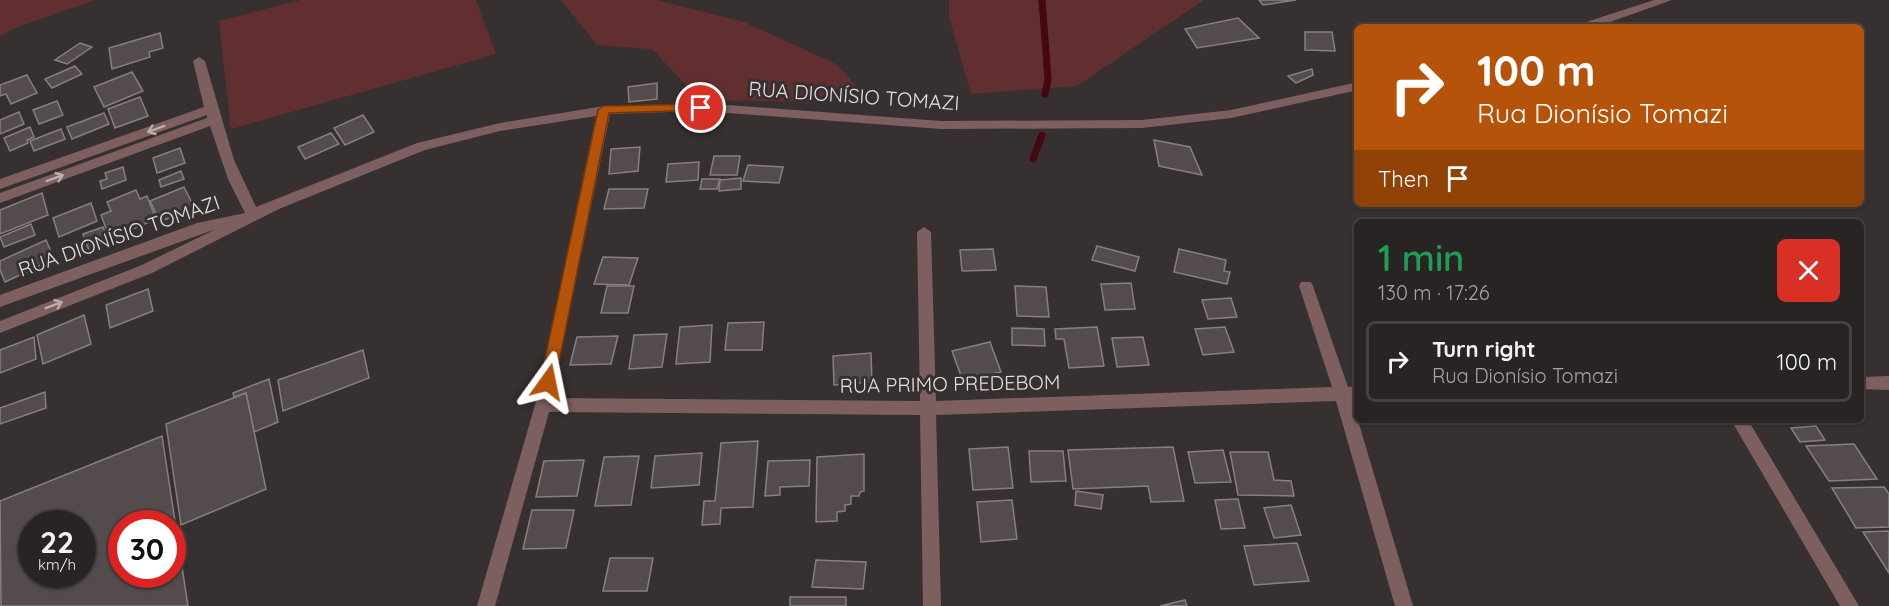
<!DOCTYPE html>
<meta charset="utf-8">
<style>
body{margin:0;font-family:Quicksand,sans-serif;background:#353031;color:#f1f3f6;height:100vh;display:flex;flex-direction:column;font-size:22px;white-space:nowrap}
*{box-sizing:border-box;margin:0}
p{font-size:20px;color:#a5a4a6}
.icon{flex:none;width:33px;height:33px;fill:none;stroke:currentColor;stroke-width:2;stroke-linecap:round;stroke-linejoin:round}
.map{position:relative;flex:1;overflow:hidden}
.details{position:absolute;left:1354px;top:219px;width:510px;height:204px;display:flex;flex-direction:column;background:#292424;border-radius:9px;box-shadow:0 2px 4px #0004,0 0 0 2px #454141}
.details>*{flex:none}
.top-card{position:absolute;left:1354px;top:24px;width:510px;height:183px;border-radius:9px;box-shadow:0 2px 4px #0004,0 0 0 2px #454141;background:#b45309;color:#fff;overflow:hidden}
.speed{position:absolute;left:18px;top:510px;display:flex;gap:12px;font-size:30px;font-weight:700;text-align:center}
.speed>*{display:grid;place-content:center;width:78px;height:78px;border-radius:50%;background:#292424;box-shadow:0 2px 4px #0004,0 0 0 2px #454141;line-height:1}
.speed small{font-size:15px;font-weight:400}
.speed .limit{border:9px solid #d22;background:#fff;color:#111}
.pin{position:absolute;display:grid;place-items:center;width:51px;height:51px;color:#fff;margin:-26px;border:3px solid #fff;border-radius:50%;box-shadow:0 2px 6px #0007}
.me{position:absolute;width:66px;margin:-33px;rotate:12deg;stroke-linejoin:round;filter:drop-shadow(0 0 4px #0008)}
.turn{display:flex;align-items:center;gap:21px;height:126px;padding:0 24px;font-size:27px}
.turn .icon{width:78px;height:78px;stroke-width:2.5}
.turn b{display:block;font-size:42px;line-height:51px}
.then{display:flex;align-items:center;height:57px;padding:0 24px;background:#0003;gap:12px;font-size:22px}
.round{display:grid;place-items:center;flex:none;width:63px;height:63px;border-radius:9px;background:#353031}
.headline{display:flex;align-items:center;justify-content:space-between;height:102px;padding:0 24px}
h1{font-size:36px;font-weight:600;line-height:45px;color:#1e9e55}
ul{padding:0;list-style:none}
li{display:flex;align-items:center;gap:18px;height:81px;margin:0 12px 9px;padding:0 12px;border:3px solid #454141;border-radius:9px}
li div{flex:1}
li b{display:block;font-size:22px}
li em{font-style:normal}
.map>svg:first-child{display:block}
.green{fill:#622f31}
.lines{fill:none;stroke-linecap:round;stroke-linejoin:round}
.stream{stroke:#450710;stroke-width:7}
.building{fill:#544c4c;stroke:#877f7f;stroke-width:1.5;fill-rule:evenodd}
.street{fill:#7e5f5f;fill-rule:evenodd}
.oneway{stroke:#bcacac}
.route{fill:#b45309;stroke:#753606;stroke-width:1.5}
.labels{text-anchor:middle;stroke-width:6;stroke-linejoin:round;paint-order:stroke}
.street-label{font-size:20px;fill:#e5e0e0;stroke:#373030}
</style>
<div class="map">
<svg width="1889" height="606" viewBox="0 0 1889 606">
<rect width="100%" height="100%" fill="#373030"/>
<g class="green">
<polygon points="0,0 95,0 15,28 0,36"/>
<polygon points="301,0 476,0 496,54 231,129 219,21"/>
<polygon points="561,0 656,0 744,22 836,64 872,103 700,100 652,49 597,45"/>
<polygon points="949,0 1204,0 1077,86 971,94 949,17"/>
</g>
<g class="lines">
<g class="stream">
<polyline points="1042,0 1048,79 1045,94"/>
<polyline points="1033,159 1042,135"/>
</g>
</g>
<g class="building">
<polygon points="1259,0 1296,0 1263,5"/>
<polygon points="1238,18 1259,38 1197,48 1185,29"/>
<polygon points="1305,32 1332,32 1335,51 1305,50"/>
<polygon points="160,33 163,48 149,52 150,57 112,69 109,48"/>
<polygon points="80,43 92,47 67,64 55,60"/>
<polygon points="75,66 82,74 52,88 45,79"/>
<polygon points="1312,69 1313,75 1296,83 1288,76"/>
<polygon points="132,72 143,91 104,107 94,87"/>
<polygon points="27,75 37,93 11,104 6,94 0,96 0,85"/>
<polygon points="657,83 657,99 629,102 628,87"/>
<polygon points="140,97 148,116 115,128 108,109"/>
<polygon points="57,101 63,115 39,124 33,110"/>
<polygon points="19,112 24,124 0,134 0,120"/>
<polygon points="104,113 109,124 72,139 67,127"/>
<polygon points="363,115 374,132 345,145 334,128"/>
<polygon points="30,127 34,137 27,140 28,143 10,151 4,138"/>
<polygon points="61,129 65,139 34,151 30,141"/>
<polygon points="331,133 339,144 305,159 298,147"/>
<polygon points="1154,140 1190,147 1202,175 1159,166"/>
<polygon points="640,147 638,171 609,174 611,149"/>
<polygon points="180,148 185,163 157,173 153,158"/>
<polygon points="714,156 740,156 737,175 710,175"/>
<polygon points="699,162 698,180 666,182 668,164"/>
<polygon points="748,165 783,167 779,183 743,181"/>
<polygon points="123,167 126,180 102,189 100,181 107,179 105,173"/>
<polygon points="181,171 184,179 161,187 159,180"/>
<polygon points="741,178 741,189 719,191 720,180"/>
<polygon points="702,179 720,179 717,189 700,189"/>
<polygon points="184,187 194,207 160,222 150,201"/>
<polygon points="609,189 648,189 644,208 604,209"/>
<polygon points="136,190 140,199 147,196 156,219 110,239 101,215 111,211 107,202"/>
<polygon points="42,193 48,215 0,234 0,210"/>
<polygon points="91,203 97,221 59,237 53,218"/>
<polygon points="31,224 35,235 4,247 0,237"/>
<polygon points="103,227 109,243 89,251 83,234"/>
<polygon points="46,240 52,254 42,258 44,264 5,282 0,270 0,261"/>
<polygon points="1097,246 1139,257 1135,271 1092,260"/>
<polygon points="993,249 996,270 962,271 960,250"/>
<polygon points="1179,249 1226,260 1224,271 1230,272 1227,284 1174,272"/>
<polygon points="603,257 638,258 629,285 594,284"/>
<polygon points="1131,283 1135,309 1105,310 1101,284"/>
<polygon points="607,286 634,286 628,313 601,313"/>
<polygon points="1015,286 1046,287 1049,317 1017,316"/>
<polygon points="148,289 153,311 110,328 106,305"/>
<polygon points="1231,298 1237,317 1208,319 1202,300"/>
<polygon points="84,315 91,344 43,364 37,335"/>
<polygon points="764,322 762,350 725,350 728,323"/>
<polygon points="712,325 710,362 676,364 680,327"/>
<polygon points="1097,327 1104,366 1069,368 1064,339 1056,339 1055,329"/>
<polygon points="1225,327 1234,352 1203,355 1195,329"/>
<polygon points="1012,328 1044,329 1045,346 1012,345"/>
<polygon points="667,334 662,367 629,369 634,335"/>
<polygon points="618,336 611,364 570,365 577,337"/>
<polygon points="34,337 36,359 0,373 0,350"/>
<polygon points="1143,337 1149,365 1117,367 1112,338"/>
<polygon points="990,342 1001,372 963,381 952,351"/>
<polygon points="363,350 369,378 283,411 278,380"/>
<polygon points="871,353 872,382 834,385 833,356"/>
<polygon points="269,379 278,422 254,432 246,393 234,397 233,393"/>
<polygon points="45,392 46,408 0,424 0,408"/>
<polygon points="246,393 266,489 181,525 166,424"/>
<polygon points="1816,426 1825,440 1800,442 1791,428"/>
<path d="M162 436 188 606H1L0 501ZM32 524H82V574H32ZM122 524H172V574H122Z"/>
<polygon points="758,441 753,507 721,508 720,524 702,525 704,501 715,501 721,443"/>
<polygon points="1854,444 1877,479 1829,481 1806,446"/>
<polygon points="1008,447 1013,488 973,490 969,449"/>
<polygon points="1173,447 1184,501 1151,502 1148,486 1073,489 1068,450"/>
<polygon points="1223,450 1231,482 1195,483 1188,452"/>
<polygon points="1029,451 1063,451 1066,481 1031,482"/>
<polygon points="1230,452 1268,452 1274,480 1291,481 1294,496 1238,495"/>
<polygon points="702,453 699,485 651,488 655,456"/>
<polygon points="864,454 864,491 860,492 859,496 851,496 851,504 845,505 845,511 837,512 837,521 816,522 817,457"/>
<polygon points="639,456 631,505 595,506 604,457"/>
<polygon points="584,460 577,496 536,497 544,461"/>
<polygon points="810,460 809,486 780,487 780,495 765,496 768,461"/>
<polygon points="1884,487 1889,494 1889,527 1856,528 1832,488"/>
<polygon points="1076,491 1103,495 1101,509 1075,505"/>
<polygon points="1238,499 1245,528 1221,529 1215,500"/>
<polygon points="1012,500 1017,539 981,542 977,502"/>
<polygon points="1291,505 1301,535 1274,538 1264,508"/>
<polygon points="532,510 574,510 566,548 523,549"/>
<polygon points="1889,531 1889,573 1863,532"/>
<polygon points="1297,543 1309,581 1254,585 1244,546"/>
<polygon points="610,558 653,558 647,591 603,591"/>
<polygon points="816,560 866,562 863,589 812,587"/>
<rect x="790" y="597" width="56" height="9"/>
<polygon points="1185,600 1187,606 1160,606"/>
</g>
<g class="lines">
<g class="street">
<polygon points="1654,0 1672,0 1596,27 1578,27 1580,24"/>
<polygon points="199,57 205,61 234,160 256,207 417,143 500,123 604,106 701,103 941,121 1142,120 1231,110 1358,82 1358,90 1231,118 1142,128 941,129 701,111 610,114 552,398 920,401 917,232 924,227 931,232 936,401 1332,387 1299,286 1301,282 1311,282 1313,286 1348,387 1358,386 1358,400 1352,400 1413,606 1395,606 1336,401 936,415 941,606 923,606 920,415 549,412 495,606 477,606 535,405 596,116 500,131 425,150 279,209 152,273 0,333 0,321 142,265 216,229 0,307 0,295 197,223 245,213 228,179 210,126 0,203 0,193 207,118 207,115 0,189 0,179 204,107 193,61"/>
<polygon points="1889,376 1889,390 1862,389 1862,377"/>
<polygon points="1731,420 1748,420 1859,606 1840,606"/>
</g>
</g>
<defs><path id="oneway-shaft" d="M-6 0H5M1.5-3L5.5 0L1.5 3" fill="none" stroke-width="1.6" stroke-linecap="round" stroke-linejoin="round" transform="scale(1.5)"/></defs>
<g class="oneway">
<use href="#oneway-shaft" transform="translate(156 129) rotate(160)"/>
<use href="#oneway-shaft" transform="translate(55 178) rotate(-20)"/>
<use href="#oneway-shaft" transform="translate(54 305) rotate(-21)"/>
</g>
<polygon class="route" points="701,104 707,108 705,110 609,113 555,382 553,386 542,386 540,382 598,110 603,106"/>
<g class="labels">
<g class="street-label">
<text transform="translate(854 96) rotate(4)" y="7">RUA DIONÍSIO TOMAZI</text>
<text transform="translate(119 236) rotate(-19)" y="7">RUA DIONÍSIO TOMAZI</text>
<text transform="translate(950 384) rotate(-1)" y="7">RUA PRIMO PREDEBOM</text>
</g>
</g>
</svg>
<div class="speed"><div>22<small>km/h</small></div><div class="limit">30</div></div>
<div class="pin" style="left:701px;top:108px;background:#d93025"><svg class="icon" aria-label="arrive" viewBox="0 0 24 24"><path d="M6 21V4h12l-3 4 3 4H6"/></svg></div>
<svg class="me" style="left:548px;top:382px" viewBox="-20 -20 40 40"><path d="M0-17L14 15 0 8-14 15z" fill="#b45309" stroke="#fff" stroke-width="4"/></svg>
<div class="top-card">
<div class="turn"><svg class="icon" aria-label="right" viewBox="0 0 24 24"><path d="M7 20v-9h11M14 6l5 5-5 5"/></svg><div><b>100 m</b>Rua Dionísio Tomazi</div></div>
<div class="then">Then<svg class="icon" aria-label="arrive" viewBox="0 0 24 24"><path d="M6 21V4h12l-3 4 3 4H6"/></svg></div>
</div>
<section class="details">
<div class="headline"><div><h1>1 min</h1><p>130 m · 17:26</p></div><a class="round" style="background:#d93025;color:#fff"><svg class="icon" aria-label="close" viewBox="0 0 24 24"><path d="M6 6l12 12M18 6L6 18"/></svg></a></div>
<ul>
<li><svg class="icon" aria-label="right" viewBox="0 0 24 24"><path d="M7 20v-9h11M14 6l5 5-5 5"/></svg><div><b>Turn right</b><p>Rua Dionísio Tomazi</p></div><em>100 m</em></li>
</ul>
</section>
</div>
